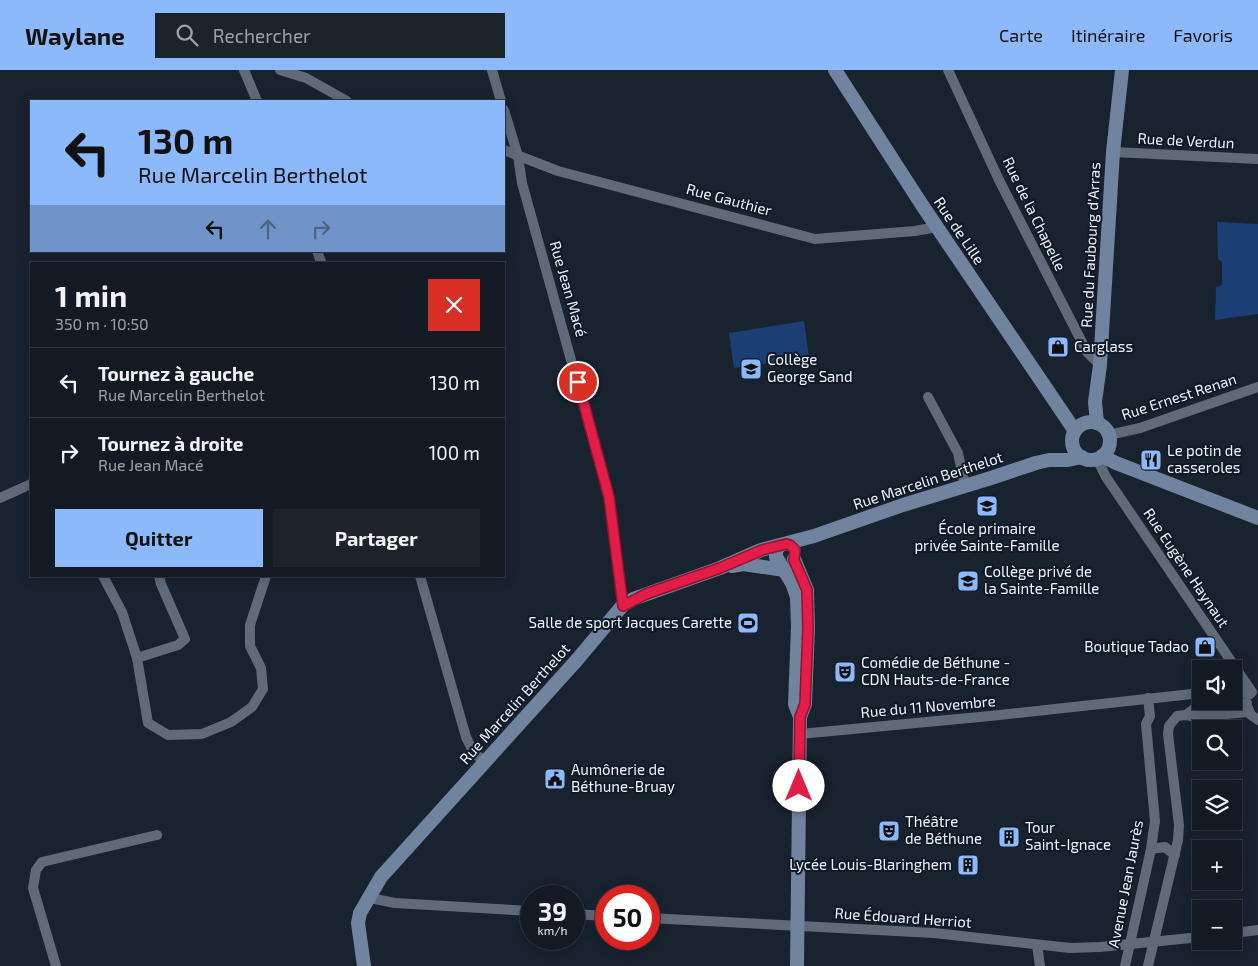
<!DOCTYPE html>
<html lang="fr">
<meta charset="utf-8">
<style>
body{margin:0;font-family:"Exo 2",sans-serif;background:#1c232b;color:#f1f3f6;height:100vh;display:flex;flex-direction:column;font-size:19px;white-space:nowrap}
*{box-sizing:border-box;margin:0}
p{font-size:16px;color:#9da1a6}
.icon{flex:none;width:28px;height:28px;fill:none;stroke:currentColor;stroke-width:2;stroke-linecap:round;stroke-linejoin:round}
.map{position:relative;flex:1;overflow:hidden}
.details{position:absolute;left:30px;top:192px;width:475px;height:315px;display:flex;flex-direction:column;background:#131a23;border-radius:0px;box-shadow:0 2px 12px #0003,0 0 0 1px #323841}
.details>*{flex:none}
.banner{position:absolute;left:30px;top:30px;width:475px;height:152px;border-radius:0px;box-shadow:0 2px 12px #0003,0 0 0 1px #323841;background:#8cb9fc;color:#111;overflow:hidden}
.controls{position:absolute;left:1192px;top:590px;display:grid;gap:10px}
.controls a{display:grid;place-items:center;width:50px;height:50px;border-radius:0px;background:#131a23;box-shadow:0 2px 12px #0003,0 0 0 1px #323841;font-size:25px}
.speed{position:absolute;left:520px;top:815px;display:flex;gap:10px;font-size:25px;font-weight:700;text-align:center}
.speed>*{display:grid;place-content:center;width:65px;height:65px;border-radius:50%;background:#131a23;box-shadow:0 2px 12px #0003,0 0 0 1px #323841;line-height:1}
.speed small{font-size:12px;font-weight:400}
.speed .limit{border:8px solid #d22;background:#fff;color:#111}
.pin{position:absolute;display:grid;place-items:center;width:42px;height:42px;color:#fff;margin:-21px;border:2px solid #fff;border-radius:50%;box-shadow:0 1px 5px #0007}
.me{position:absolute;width:55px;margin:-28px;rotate:0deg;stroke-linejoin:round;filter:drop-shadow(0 0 4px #0008)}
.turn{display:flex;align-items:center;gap:18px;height:105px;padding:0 25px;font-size:22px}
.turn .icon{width:65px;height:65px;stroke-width:2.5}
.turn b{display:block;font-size:35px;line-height:42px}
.lanes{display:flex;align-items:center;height:48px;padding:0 25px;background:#0003;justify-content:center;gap:25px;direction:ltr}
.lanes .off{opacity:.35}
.round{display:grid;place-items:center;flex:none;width:52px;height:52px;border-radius:0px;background:#1c232b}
.headline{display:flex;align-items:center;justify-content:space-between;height:85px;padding:0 25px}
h1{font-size:30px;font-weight:700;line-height:38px}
.button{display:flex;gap:10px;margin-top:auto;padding:10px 25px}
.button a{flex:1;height:58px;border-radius:0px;background:#8cb9fc;color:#111;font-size:20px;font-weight:700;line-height:58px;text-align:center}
.button a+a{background:#1c232b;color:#f1f3f6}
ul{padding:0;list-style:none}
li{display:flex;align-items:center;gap:15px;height:70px;padding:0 25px;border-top:1px solid #323841}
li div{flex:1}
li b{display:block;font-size:19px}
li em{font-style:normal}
header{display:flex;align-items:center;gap:30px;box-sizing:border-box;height:70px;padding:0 25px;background:#8cb9fc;color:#111}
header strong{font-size:24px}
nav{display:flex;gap:28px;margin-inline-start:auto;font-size:18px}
.search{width:350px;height:45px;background:#1c232b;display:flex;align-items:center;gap:12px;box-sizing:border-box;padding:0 18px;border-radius:0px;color:#9da1a6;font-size:19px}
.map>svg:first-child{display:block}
.green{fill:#1b3f74}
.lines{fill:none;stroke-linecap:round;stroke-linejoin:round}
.street{stroke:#606a79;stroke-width:10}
.secondary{stroke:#70839f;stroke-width:14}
.route-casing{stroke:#92132f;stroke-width:12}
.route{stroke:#e11d48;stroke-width:9}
.labels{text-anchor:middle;stroke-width:4;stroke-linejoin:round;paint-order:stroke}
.street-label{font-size:15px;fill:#eff5fe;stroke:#101925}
.poi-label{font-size:15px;fill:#eff5fe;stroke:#101925;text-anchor:start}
</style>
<header>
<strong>Waylane</strong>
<div class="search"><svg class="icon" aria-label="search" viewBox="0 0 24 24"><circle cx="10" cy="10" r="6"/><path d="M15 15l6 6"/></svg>Rechercher</div>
<nav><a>Carte</a><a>Itinéraire</a><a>Favoris</a></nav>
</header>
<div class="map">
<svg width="1258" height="896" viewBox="0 0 1258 896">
<rect width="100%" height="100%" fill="#19222f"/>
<g class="green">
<polygon points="1217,152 1258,154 1258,244 1215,250 1216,217 1222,215 1222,192 1218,189"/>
<polygon points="804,251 809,287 734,298 729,263"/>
</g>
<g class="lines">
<g class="street">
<polyline points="244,0 257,31"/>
<polyline points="280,0 306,8 347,31"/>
<polyline points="492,0 501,31"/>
<polyline points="948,0 999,110 1087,282 1100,295"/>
<polyline points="504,40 518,86 522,113 609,427 623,535"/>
<polyline points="504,80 558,101 815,169 915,161 937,157"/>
<polyline points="1113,82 1258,89"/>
<polyline points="317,181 322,194"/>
<polyline points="928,327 958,383 963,407 967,416"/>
<polyline points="1109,365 1140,358 1258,317"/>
<polyline points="1097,389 1106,407 1252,622"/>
<polyline points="0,428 31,414"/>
<polyline points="103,506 122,542 137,588 148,653 168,665 202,664 231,652 252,637 263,619 261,598 250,576 250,555 266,506"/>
<polyline points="420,506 466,667 475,685 486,690"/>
<polyline points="137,588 178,575 185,569 161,514 159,506"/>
<polyline points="1234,621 1250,624"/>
<polyline points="1247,636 1251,645 1258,650"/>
<polyline points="1186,645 1195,638 1247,633"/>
<polyline points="800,664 990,646 1201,623"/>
<polyline points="1151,779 1165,777 1175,785"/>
<polyline points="369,826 375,829 395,833 531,841"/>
<polyline points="574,844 606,846"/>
<polyline points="649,848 934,863 1070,878 1100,877 1201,867"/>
<polyline points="1234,863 1258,860"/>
<polyline points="1037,875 1040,896"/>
<polyline points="56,896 33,818 36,800 42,792 157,765"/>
<polyline points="1125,896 1151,779 1155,751 1146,654 1150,646 1148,628"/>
<polyline points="1148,896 1178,770 1179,755 1168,664 1169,656 1177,646 1186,645 1194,647 1248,642"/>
</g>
<g class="secondary">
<polyline points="835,0 922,135 1075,361"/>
<circle cx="1091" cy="371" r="19"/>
<polyline points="1097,353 1095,332 1100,295 1113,82 1122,0"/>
<polyline points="1102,386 1116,393 1258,448"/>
<polyline points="779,476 776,481 776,487 792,513 797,527 798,557 795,634 800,647 797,896"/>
<polyline points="794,489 807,520 808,558 805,634 800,647"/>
<polyline points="732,496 743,494 784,500"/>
<polyline points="364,896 358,853 360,843 381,807 576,591 623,535 633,529 720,498 761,480 814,466 903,435 991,408 1036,393 1049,390 1068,390 1082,387"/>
</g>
</g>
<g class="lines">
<g class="route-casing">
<polyline id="route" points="578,312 609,427 623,536 646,524 720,498 762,480 786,474 790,475 795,480 794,490 807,520 808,558 805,634 800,647 799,716"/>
</g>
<use href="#route" class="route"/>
</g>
<defs>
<g id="shop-square" transform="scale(1.125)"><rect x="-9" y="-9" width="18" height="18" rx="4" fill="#8cb9fc" stroke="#101925"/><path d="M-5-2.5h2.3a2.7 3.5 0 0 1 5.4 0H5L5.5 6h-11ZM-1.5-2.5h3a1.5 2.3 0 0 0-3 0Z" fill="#111"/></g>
<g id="school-square" transform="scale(1.125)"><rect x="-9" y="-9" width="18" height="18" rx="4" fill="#8cb9fc" stroke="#101925"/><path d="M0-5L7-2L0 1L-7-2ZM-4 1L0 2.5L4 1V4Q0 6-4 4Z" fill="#111"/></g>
<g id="restaurant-square" transform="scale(1.125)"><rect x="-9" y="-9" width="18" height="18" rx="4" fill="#8cb9fc" stroke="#101925"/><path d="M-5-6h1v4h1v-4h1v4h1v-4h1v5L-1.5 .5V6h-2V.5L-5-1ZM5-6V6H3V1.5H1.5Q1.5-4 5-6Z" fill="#111"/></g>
<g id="stadium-square" transform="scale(1.125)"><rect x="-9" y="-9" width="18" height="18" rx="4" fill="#8cb9fc" stroke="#101925"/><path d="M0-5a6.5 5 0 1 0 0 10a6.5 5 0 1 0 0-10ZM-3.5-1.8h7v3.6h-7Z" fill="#111"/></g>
<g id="theatre-square" transform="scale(1.125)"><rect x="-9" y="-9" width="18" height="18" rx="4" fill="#8cb9fc" stroke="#101925"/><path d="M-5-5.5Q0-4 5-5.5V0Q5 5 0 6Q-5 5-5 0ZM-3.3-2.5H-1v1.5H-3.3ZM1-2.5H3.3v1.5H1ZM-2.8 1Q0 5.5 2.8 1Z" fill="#111"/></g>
<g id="civic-square" transform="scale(1.125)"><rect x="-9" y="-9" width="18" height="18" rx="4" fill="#8cb9fc" stroke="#101925"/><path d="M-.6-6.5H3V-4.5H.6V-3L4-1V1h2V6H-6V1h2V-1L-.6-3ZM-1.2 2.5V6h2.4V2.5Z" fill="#111"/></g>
<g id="building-square" transform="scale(1.125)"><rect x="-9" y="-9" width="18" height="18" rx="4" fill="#8cb9fc" stroke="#101925"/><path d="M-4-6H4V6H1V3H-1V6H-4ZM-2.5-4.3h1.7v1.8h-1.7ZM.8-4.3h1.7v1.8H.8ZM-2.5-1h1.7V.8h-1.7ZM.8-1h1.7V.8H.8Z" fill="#111"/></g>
</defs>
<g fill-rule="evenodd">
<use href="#shop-square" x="1058" y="277"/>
<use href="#school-square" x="751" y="299"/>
<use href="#restaurant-square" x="1151" y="390"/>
<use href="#school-square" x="987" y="436"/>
<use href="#school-square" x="968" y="511"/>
<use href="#stadium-square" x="748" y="553"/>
<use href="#shop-square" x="1205" y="577"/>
<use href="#theatre-square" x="845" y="602"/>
<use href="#civic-square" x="555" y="709"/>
<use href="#theatre-square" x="889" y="761"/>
<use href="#building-square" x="1009" y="767"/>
<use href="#building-square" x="968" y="795"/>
</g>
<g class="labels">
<g class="street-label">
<text transform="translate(1186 71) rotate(3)" y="5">Rue de Verdun</text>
<text transform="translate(729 130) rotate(15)" y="5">Rue Gauthier</text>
<text transform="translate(1034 144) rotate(64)" y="5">Rue de la Chapelle</text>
<text transform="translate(959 161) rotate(56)" y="5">Rue de Lille</text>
<text transform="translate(1091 175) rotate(-87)" y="5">Rue du Faubourg d'Arras</text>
<text transform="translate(568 219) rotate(74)" y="5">Rue Jean Macé</text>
<text transform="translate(1179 327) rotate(-18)" y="5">Rue Ernest Renan</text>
<text transform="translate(928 411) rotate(-18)" y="5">Rue Marcelin Berthelot</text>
<text transform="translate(1186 498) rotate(56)" y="5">Rue Eugène Haynaut</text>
<text transform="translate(515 634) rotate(-48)" y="5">Rue Marcelin Berthelot</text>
<text transform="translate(928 637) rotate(-5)" y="5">Rue du 11 Novembre</text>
<text transform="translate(1126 814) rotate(-79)" y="5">Avenue Jean Jaurès</text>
<text transform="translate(903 848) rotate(4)" y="5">Rue Édouard Herriot</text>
</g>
<g class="poi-label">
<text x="1074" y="282">Carglass</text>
<text x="767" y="295">Collège<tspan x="767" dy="17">George Sand</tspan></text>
<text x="1167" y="386">Le potin de<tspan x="1167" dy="17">casseroles</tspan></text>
<text x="987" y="464" text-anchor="middle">École primaire<tspan x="987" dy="17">privée Sainte-Famille</tspan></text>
<text x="984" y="507">Collège privé de<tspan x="984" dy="17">la Sainte-Famille</tspan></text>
<text x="732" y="558" text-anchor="end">Salle de sport Jacques Carette</text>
<text x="1189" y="582" text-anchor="end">Boutique Tadao</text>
<text x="861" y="598">Comédie de Béthune -<tspan x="861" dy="17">CDN Hauts-de-France</tspan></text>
<text x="571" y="705">Aumônerie de<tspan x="571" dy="17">Béthune-Bruay</tspan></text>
<text x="905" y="757">Théâtre<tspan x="905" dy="17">de Béthune</tspan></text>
<text x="1025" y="763">Tour<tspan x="1025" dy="17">Saint-Ignace</tspan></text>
<text x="952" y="800" text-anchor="end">Lycée Louis-Blaringhem</text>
</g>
</g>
</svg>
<div class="controls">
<a><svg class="icon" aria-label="sound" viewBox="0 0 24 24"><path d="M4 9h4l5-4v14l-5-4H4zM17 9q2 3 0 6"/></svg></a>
<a><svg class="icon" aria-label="search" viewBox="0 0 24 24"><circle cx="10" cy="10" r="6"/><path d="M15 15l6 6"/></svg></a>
<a><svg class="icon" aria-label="layers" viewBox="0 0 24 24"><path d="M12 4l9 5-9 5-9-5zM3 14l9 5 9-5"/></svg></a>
<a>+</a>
<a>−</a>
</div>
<div class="speed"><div>39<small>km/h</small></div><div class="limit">50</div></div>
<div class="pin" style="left:578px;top:312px;background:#d93025"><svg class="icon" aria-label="arrive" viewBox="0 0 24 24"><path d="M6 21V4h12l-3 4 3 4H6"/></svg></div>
<svg class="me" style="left:799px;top:716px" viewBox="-20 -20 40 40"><circle r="19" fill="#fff"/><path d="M0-13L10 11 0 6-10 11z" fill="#e11d48"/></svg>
<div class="banner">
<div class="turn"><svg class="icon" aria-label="left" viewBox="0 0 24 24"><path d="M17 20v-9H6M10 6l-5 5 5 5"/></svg><div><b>130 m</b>Rue Marcelin Berthelot</div></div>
<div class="lanes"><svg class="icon" aria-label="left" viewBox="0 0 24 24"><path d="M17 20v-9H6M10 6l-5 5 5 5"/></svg><svg class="icon off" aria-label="ahead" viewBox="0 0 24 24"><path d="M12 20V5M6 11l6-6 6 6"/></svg><svg class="icon off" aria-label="right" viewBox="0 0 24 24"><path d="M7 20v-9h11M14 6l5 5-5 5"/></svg></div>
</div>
<section class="details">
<div class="headline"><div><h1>1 min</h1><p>350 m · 10:50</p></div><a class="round" style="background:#d93025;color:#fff"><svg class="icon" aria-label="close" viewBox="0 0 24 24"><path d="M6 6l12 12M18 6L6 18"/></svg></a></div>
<ul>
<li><svg class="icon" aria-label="left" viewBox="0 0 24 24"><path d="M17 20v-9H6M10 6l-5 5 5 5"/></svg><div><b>Tournez à gauche</b><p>Rue Marcelin Berthelot</p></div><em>130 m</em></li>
<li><svg class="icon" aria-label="right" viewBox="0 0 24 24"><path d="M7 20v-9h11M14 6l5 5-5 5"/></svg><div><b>Tournez à droite</b><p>Rue Jean Macé</p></div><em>100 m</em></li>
</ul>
<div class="button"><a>Quitter</a><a>Partager</a></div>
</section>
</div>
